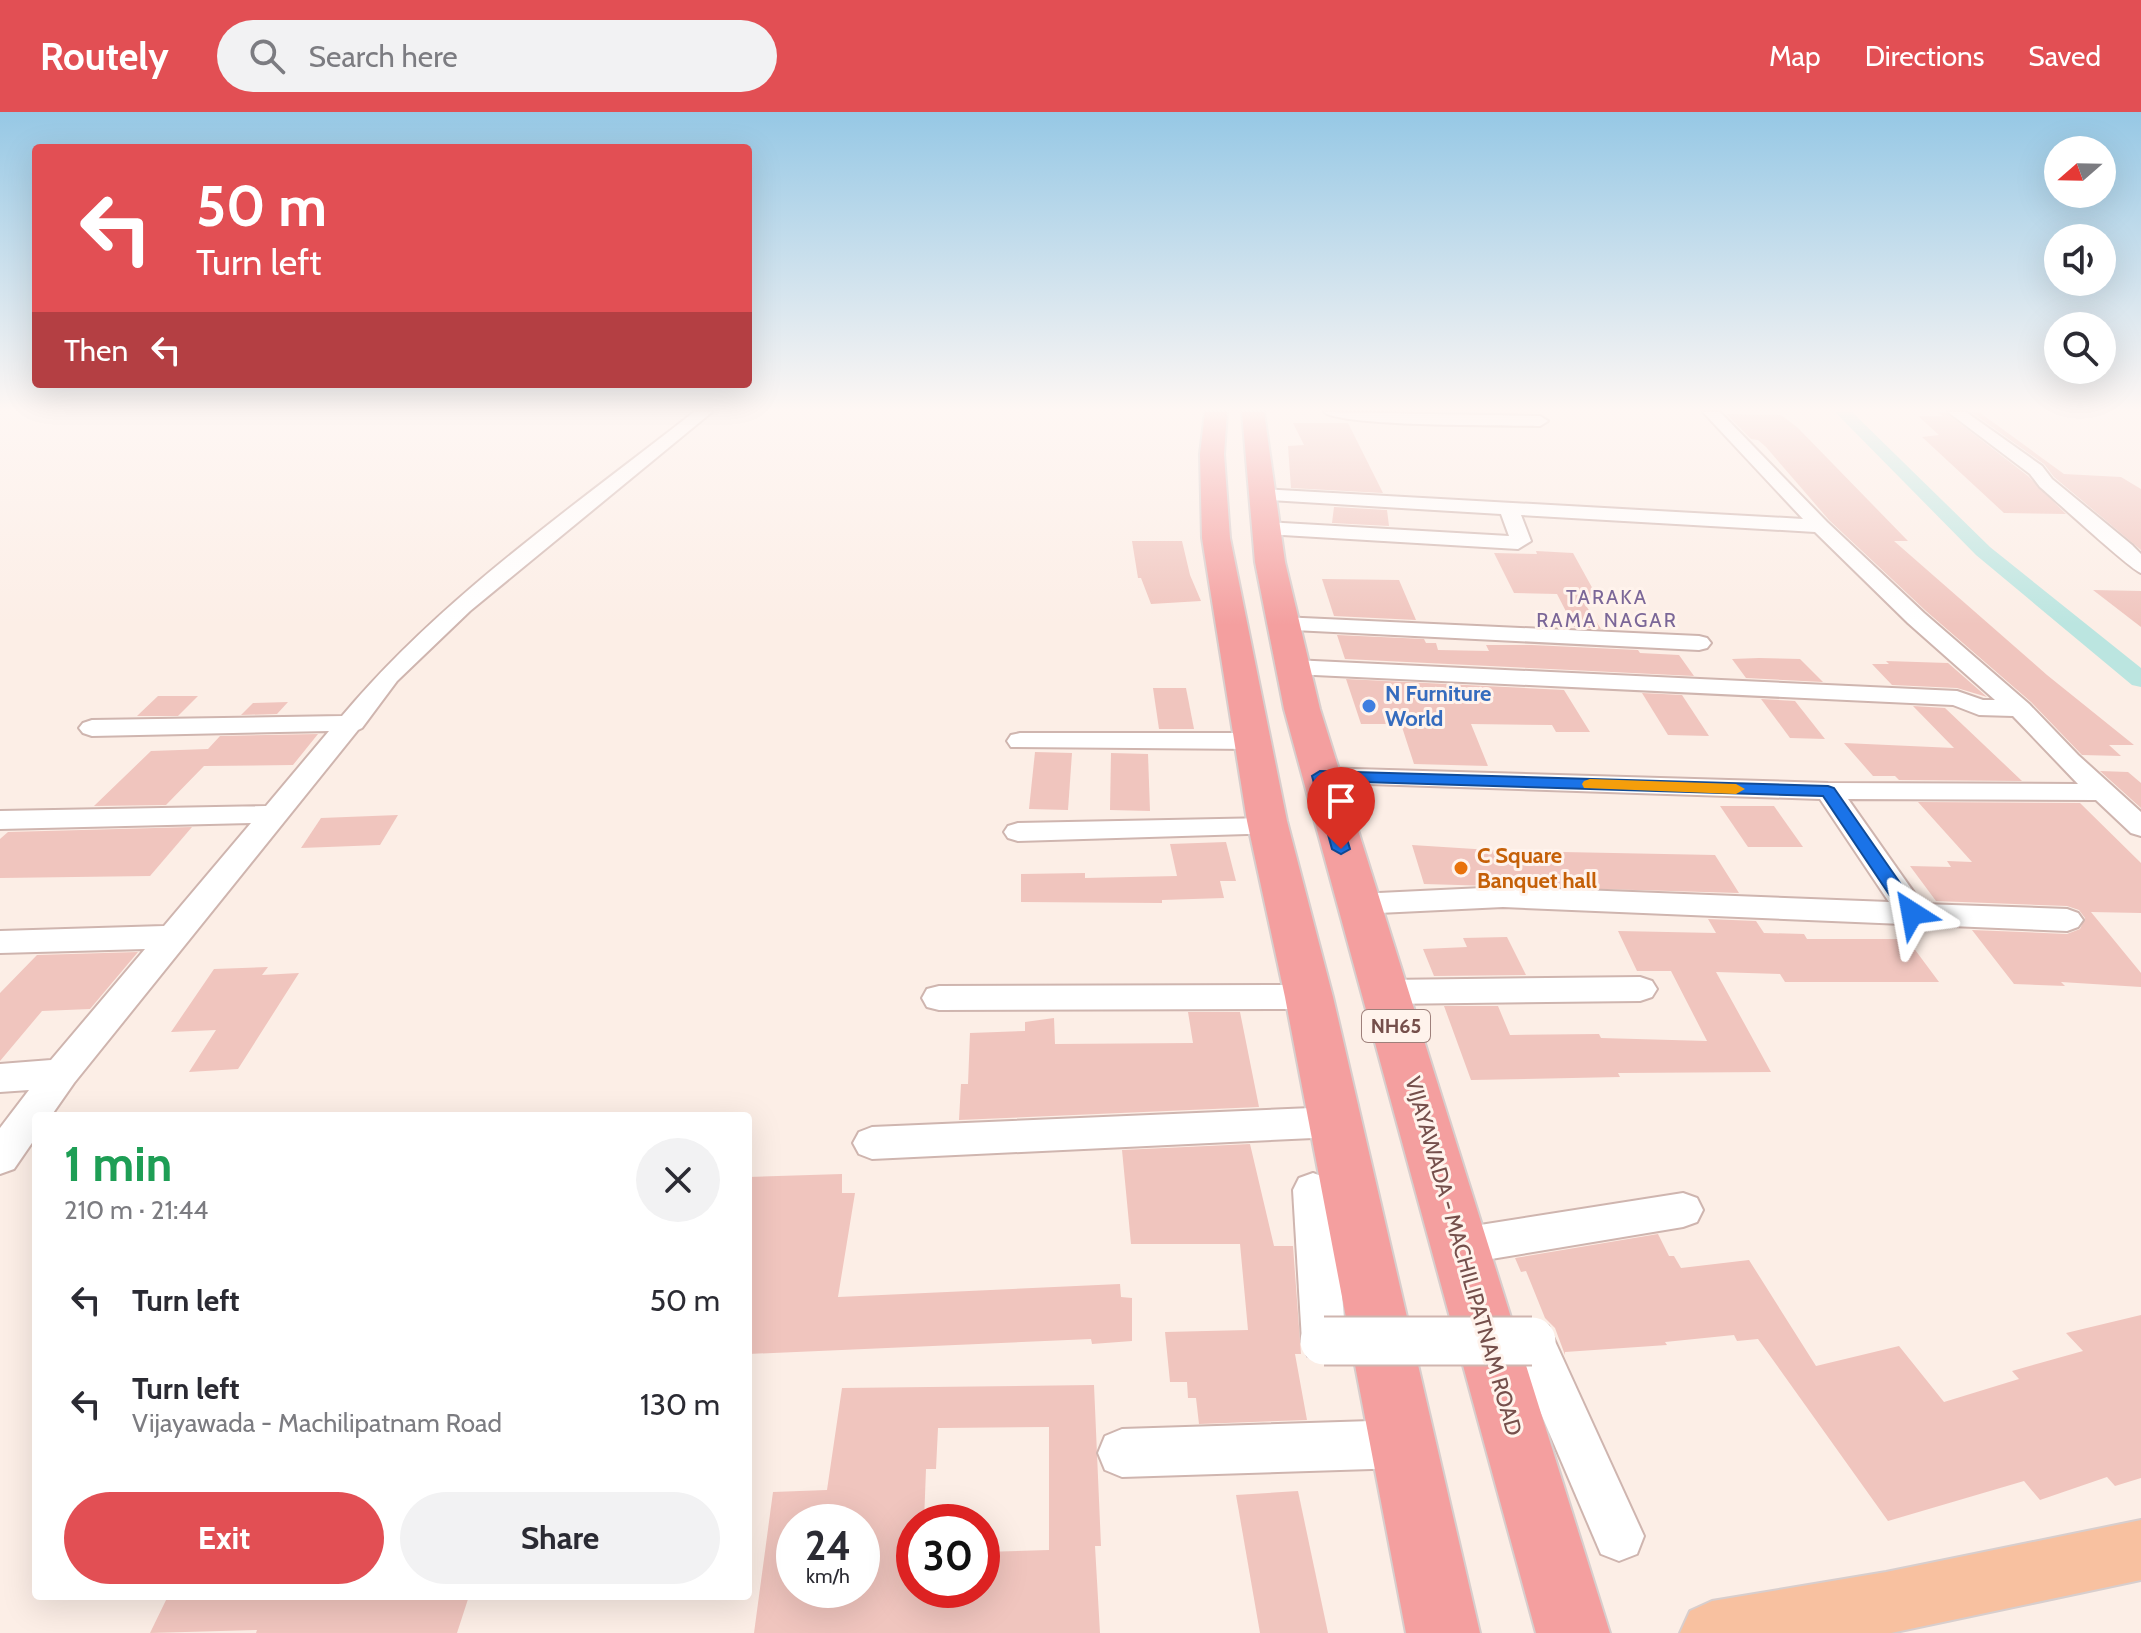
<!DOCTYPE html>
<meta charset="utf-8">
<style>
body{margin:0;font-family:Cabin,sans-serif;background:#f2f2f3;color:#2b2b33;height:100vh;display:flex;flex-direction:column;font-size:30px;white-space:nowrap}
*{box-sizing:border-box;margin:0}
p{font-size:26px;color:#7c7c81}
.icon{flex:none;width:44px;height:44px;fill:none;stroke:currentColor;stroke-width:2;stroke-linecap:round;stroke-linejoin:round}
.map{position:relative;flex:1;overflow:hidden}
.side{position:absolute;left:32px;top:1000px;width:720px;height:488px;display:flex;flex-direction:column;background:#fff;border-radius:8px;box-shadow:0 8px 32px #0002}
.side>*{flex:none}
.hud{position:absolute;left:32px;top:32px;width:720px;height:244px;border-radius:8px;box-shadow:0 8px 32px #0002;background:#e24f54;color:#fff;overflow:hidden}
.needle{width:52px;rotate:250deg}
.tools{position:absolute;left:2044px;top:24px;display:grid;gap:16px}
.tools a{display:grid;place-items:center;width:72px;height:72px;border-radius:50%;background:#fff;box-shadow:0 8px 32px #0002;font-size:40px}
.speed{position:absolute;left:776px;top:1392px;display:flex;gap:16px;font-size:40px;font-weight:700;text-align:center}
.speed>*{display:grid;place-content:center;width:104px;height:104px;border-radius:50%;background:#fff;box-shadow:0 8px 32px #0002;line-height:1}
.speed small{font-size:20px;font-weight:400}
.speed .limit{border:12px solid #d22;background:#fff;color:#111}
.pin{position:absolute;display:grid;place-items:center;width:68px;height:68px;color:#fff;margin:-82px -34px;border-radius:50% 50% 50% 0;rotate:-45deg;box-shadow:0 0 8px #0007}
.pin .icon{rotate:45deg}
.me{position:absolute;width:88px;margin:-44px;rotate:326deg;stroke-linejoin:round;filter:drop-shadow(0 0 6px #0008)}
.turn{display:flex;align-items:center;gap:28px;height:168px;padding:0 32px;font-size:36px}
.turn .icon{width:104px;height:104px;stroke-width:2.5}
.turn b{display:block;font-size:56px;line-height:68px}
.then{display:flex;align-items:center;height:76px;padding:0 32px;background:#0003;gap:16px;font-size:30px}
.round{display:grid;place-items:center;flex:none;width:84px;height:84px;border-radius:42px;background:#f2f2f3}
.summary{display:flex;align-items:center;justify-content:space-between;height:136px;padding:0 32px}
h1{font-size:48px;font-weight:700;line-height:60px;color:#1e9e55}
.button{display:flex;gap:16px;margin-top:auto;padding:16px 32px}
.button a{flex:1;height:92px;border-radius:48px;background:#e24f54;color:#fff;font-size:32px;font-weight:700;line-height:92px;text-align:center}
.button a+a{background:#f2f2f3;color:#2b2b33}
ul{padding:0;list-style:none}
li{display:flex;align-items:center;gap:24px;height:104px;padding:0 32px}
li div{flex:1}
li b{display:block;font-size:30px}
li em{font-style:normal}
header{display:flex;align-items:center;gap:48px;box-sizing:border-box;height:112px;padding:0 40px;background:#e24f54;color:#fff}
header strong{font-size:38px}
nav{display:flex;gap:44px;margin-inline-start:auto;font-size:28px}
.search{width:560px;height:72px;background:#f2f2f3;display:flex;align-items:center;gap:20px;box-sizing:border-box;padding:0 28px;border-radius:44px;color:#7c7c81;font-size:30px}
.map>svg:first-child{display:block}
.lines{fill:none;stroke-linecap:round;stroke-linejoin:round}
.canal{fill:#bbe5e0;fill-rule:evenodd}
.building{fill:#f0c5be;fill-rule:evenodd}
.minor-casing{stroke:#cfb5af;stroke-width:4}
.major-casing{stroke:#d8cecd;stroke-width:4}
.highway-casing{stroke:#d8cecd;stroke-width:4}
.minor{fill:#fff;fill-rule:evenodd}
.major{fill:#f8c1a0;fill-rule:evenodd}
.highway{fill:#f49f9f;fill-rule:evenodd}
.minor-bridge-casing{stroke:#cfb5af;stroke-width:51;stroke-linecap:butt}
.minor-bridge{stroke:#fff;stroke-width:47}
.route{fill:#1a73e8;stroke:#114b97;stroke-width:2}
.slow{fill:#f59e0b}
.shop-dot{fill:#3f7fe0;stroke:#fff3ec;stroke-width:3}
.food-dot{fill:#e8710a;stroke:#fff3ec;stroke-width:3}
.labels{text-anchor:middle;stroke-width:6;stroke-linejoin:round;paint-order:stroke}
.far-neighbourhood-label{font-size:20px;letter-spacing:2px;fill:#7b6798;stroke:#fff3ec}
.shield{fill:#fff3ec;stroke:#9e807b;stroke-width:2}
.shield-label{font-size:20px;font-weight:bold;fill:#754f4b}
.shop-label{font-size:22px;font-weight:bold;fill:#366cbe;stroke:#fff3ec;text-anchor:start}
.food-label{font-size:22px;font-weight:bold;fill:#c56008;stroke:#fff3ec;text-anchor:start}
.street-label{font-size:22px;fill:#754f4b;stroke:#fff3ec}
</style>
<header>
<strong>Routely</strong>
<div class="search"><svg class="icon" aria-label="search" viewBox="0 0 24 24"><circle cx="10" cy="10" r="6"/><path d="M15 15l6 6"/></svg>Search here</div>
<nav><a>Map</a><a>Directions</a><a>Saved</a></nav>
</header>
<div class="map">
<svg width="2141" height="1521" viewBox="0 0 2141 1521">
<rect width="100%" height="100%" fill="#fceee6"/>
<g class="lines">
<polygon class="canal" points="1835,300 1852,300 1990,435 2141,556 2141,575 2132,573 1976,443"/>
</g>
<g class="building">
<polygon points="1937,300 1945,300 2028,364 2066,402 2004,401 1922,325 1939,323 1918,304 1943,304"/>
<polygon points="1971,300 1979,300 2064,362 2121,365 2141,377 2141,438 2054,365 2044,352"/>
<polygon points="1726,302 1781,303 1797,315 1908,429 1894,429 2047,563 2134,633 2109,633 2121,644 2082,643 2031,590 1926,499 1829,408 1766,335 1758,328 1751,327"/>
<polygon points="1293,311 1348,311 1383,381 1291,376 1288,334 1304,333"/>
<polygon points="1334,395 1387,398 1389,414 1332,411"/>
<polygon points="1132,429 1182,429 1190,463 1201,489 1151,492 1141,466 1138,466"/>
<polygon points="1536,439 1573,441 1600,490 1583,489 1601,517 1574,515 1557,482 1514,481 1494,441 1537,442"/>
<polygon points="1322,467 1399,468 1416,508 1334,504"/>
<polygon points="2093,478 2141,479 2141,515"/>
<polygon points="1337,523 1424,527 1426,531 1436,531 1438,538 1489,539 1486,533 1532,533 1638,538 1640,541 1679,543 1694,564 1345,547"/>
<polygon points="1759,546 1800,547 1823,570 1746,566 1732,547"/>
<polygon points="1886,549 1948,551 1987,585 1957,576 1892,573 1872,552 1889,552"/>
<polygon points="1346,567 1564,578 1590,620 1556,620 1552,613 1471,612 1488,654 1414,652 1401,612 1361,612"/>
<polygon points="1153,576 1186,576 1194,617 1159,617"/>
<polygon points="1642,581 1682,583 1709,624 1668,623"/>
<polygon points="158,584 198,584 178,604 137,604"/>
<polygon points="1761,587 1795,589 1825,627 1790,626"/>
<polygon points="288,590 277,602 241,603 253,591"/>
<polygon points="1913,594 1945,596 2022,669 1899,668 1895,664 1873,664 1844,631 1954,636"/>
<polygon points="318,622 293,653 204,654 166,693 94,694 151,639 208,637 220,624"/>
<polygon points="1035,640 1072,641 1068,698 1029,697"/>
<polygon points="1111,641 1148,642 1150,699 1110,698"/>
<polygon points="2100,659 2128,660 2141,671 2141,696"/>
<polygon points="1918,690 2080,691 2141,751 2141,801 2091,800 2141,861 2141,875 2061,870 2065,874 2014,872 1972,818 2067,822 2080,817 2085,806 2079,798 2067,794 1936,789 1910,754 1951,755 1947,749 1972,750"/>
<polygon points="1720,694 1774,694 1803,735 1748,735"/>
<polygon points="398,703 380,733 301,736 321,706"/>
<polygon points="192,715 150,764 0,766 0,727 8,720"/>
<polygon points="1226,730 1236,769 1220,769 1224,786 1162,788 1162,791 1021,790 1021,762 1085,761 1085,766 1177,764 1170,732"/>
<polygon points="1412,733 1506,739 1715,743 1739,781 1424,772"/>
<polygon points="1708,807 1756,809 1764,821 1804,822 1807,827 1907,827 1939,870 1785,870 1780,862 1716,860 1771,960 1618,961 1620,965 1471,968 1444,894 1498,894 1510,923 1599,922 1601,926 1707,929 1671,859 1637,859 1618,819 1716,821"/>
<polygon points="1507,825 1526,863 1434,864 1423,837 1467,835 1463,826"/>
<polygon points="138,840 90,897 42,899 0,949 0,881 37,843"/>
<polygon points="268,855 262,863 299,861 238,957 189,960 216,918 171,920 214,857"/>
<polygon points="1188,900 1240,900 1259,995 959,1008 961,972 968,972 970,921 1025,919 1025,910 1054,906 1055,932 1193,931"/>
<polygon points="1250,1032 1274,1134 1293,1134 1301,1242 1295,1242 1307,1308 1199,1312 1196,1286 1188,1286 1187,1270 1170,1270 1165,1220 1248,1218 1240,1132 1131,1132 1122,1038"/>
<polygon points="842,1062 842,1081 855,1081 838,1185 1120,1172 1121,1185 1132,1186 1132,1229 1092,1232 1091,1227 748,1242 748,1065"/>
<polygon points="1658,1122 1669,1144 1674,1144 1681,1156 1749,1148 1816,1254 1899,1234 1944,1290 2019,1267 2012,1259 2083,1239 2066,1221 2141,1203 2141,1366 2115,1374 2107,1365 2040,1388 2024,1369 1888,1409 1758,1227 1737,1229 1734,1223 1665,1230 1667,1233 1565,1240 1565,1243 1555,1216 1545,1206 1526,1159 1521,1160 1515,1146"/>
<path d="M1094 1273 1101 1434H1095L1100 1521H754L773 1380 827 1378 842 1276ZM1049 1315V1438L982 1440V1478H914V1410H924L926 1357H936L938 1316ZM794 1410H862V1478H794Z"/>
<polygon points="1298,1379 1328,1521 1260,1521 1236,1383"/>
<polygon points="168,1484 469,1484 457,1521 256,1521 257,1518 150,1521"/>
</g>
<g class="lines">
<g class="minor-casing">
<g id="minor">
<path d="M694 300H712L470 499 397 569 362 616 358 618 74 971 51 1004H36V1025L14 1057 0 1062V1016L29 978 0 980V952L51 948 145 837 0 841V819L164 814 251 711 0 717V699L266 694 329 619 92 624 83 621 79 616 83 611 92 608 342 604C442 485 573 395 694 300Z"/>
<path d="M1324 300 1540 304 1548 309 1540 314C1507 313 1341 315 1324 300Z"/>
<polygon points="1703,300 1720,300 1827,410 1924,501 2029,592 2078,643 2141,700 2141,724 2131,721 2096,688 1848,687 1922,792 2067,797 2078,801 2083,808 2078,815 2067,819 1503,795 1358,802 1347,799 1343,792 1347,785 1358,782 1503,775 1889,790 1820,687 1310,670 1306,664 1310,658 1320,656 1828,671 2078,672 2013,604 1979,603 1953,593 1293,562 1285,560 1281,555 1285,550 1293,548 1957,579 1983,588 1995,588 1908,511 1815,420 1521,403 1531,429 1518,437 1264,422 1254,416 1264,410 1509,424 1501,402 1252,387 1250,383 1252,379 1259,377 1803,407"/>
<path d="M1948 300H1966L2042 354 2052 367 2132 433 2141 442V461C2132 459 2054 387 2040 375L2030 362Z"/>
<polygon points="1281,505 1699,524 1707,526 1711,531 1707,536 1699,538 1273,517 1270,512 1273,507"/>
<polygon points="1020,621 1253,621 1262,623 1266,629 1262,635 1253,637 1011,635 1007,629 1011,623"/>
<polygon points="1269,706 1279,709 1283,715 1279,721 1018,729 1008,726 1004,720 1008,714 1018,711"/>
<polygon points="1640,865 1652,869 1657,877 1652,885 1640,889 1385,892 1373,889 1368,880 1373,871 1385,868"/>
<polygon points="1309,873 1321,876 1326,885 1321,894 1309,897 939,898 927,895 922,886 927,877 939,874"/>
<polygon points="1335,995 1348,999 1354,1010 1348,1021 1335,1025 872,1047 859,1042 853,1031 859,1020 872,1015"/>
<polygon points="1313,1061 1327,1066 1333,1078 1346,1229 1340,1244 1324,1250 1308,1244 1302,1229 1293,1078 1299,1066"/>
<polygon points="1683,1081 1697,1086 1703,1098 1697,1110 1683,1115 1461,1152 1446,1147 1440,1134 1446,1121 1461,1116"/>
<polygon points="1532,1208 1548,1214 1644,1424 1637,1442 1619,1449 1601,1442 1510,1229 1516,1214"/>
<polygon points="1403,1308 1420,1315 1427,1332 1420,1349 1403,1356 1122,1365 1105,1358 1098,1341 1105,1324 1122,1317"/>
</g>
</g>
<g class="major-casing">
<polygon id="major" points="2141,1408 2141,1468 1891,1521 1680,1521 1690,1499 1712,1489 1886,1460"/>
</g>
<g class="highway-casing">
<g id="highway">
<polygon points="1205,300 1227,300 1224,342 1230,426 1287,709 1333,885 1480,1521 1406,1521 1285,885 1247,709 1202,426 1200,342"/>
<polygon points="1242,300 1264,300 1285,450 1320,597 1610,1521 1536,1521 1284,597 1255,450"/>
</g>
</g>
<use href="#minor" class="minor"/>
<use href="#major" class="major"/>
<use href="#highway" class="highway"/>
<g class="minor-bridge-casing">
<polyline id="minor-bridge" points="1324,1229 1532,1229"/>
</g>
<use href="#minor-bridge" class="minor-bridge"/>
</g>
<linearGradient id="sky" x2="0" y2="1"><stop stop-color="#96c8e5"/><stop offset="0.58" stop-color="#fef7f4"/><stop offset="1" stop-color="#fef7f4" stop-opacity="0"/></linearGradient>
<rect width="2141" height="513" fill="url(#sky)"/>
<polygon class="route" points="1320,659 1828,674 1834,676 1921,801 1918,806 1905,806 1823,684 1330,669 1350,737 1341,742 1332,737 1312,664"/>
<polygon class="slow" points="1590,667 1736,672 1745,677 1736,682 1584,676 1582,672 1584,669"/>
<circle class="shop-dot" cx="1369" cy="594" r="8"/>
<circle class="food-dot" cx="1461" cy="756" r="8"/>
<g class="labels">
<g class="far-neighbourhood-label">
<text x="1607" y="492">TARAKA<tspan x="1607" dy="23">RAMA NAGAR</tspan></text>
</g>
<rect class="shield" x="1362" y="898" width="68" height="32" rx="6"/>
<g class="shield-label">
<text x="1396" y="921">NH65</text>
</g>
<g class="shop-label">
<text x="1385" y="589">N Furniture<tspan x="1385" dy="25">World</tspan></text>
</g>
<g class="food-label">
<text x="1477" y="751">C Square<tspan x="1477" dy="25">Banquet hall</tspan></text>
</g>
<g class="street-label">
<text transform="translate(1464 1144) rotate(74)" y="8">VIJAYAWADA - MACHILIPATNAM ROAD</text>
</g>
</g>
</svg>
<div class="tools">
<a><svg class="needle" viewBox="-14 -14 28 28"><path d="M0-13l5 13h-10z" fill="#e53935"/><path d="M0 13l5-13h-10z" fill="#7c7c81"/></svg></a>
<a><svg class="icon" aria-label="sound" viewBox="0 0 24 24"><path d="M4 9h4l5-4v14l-5-4H4zM17 9q2 3 0 6"/></svg></a>
<a><svg class="icon" aria-label="search" viewBox="0 0 24 24"><circle cx="10" cy="10" r="6"/><path d="M15 15l6 6"/></svg></a>
</div>
<div class="speed"><div>24<small>km/h</small></div><div class="limit">30</div></div>
<div class="pin" style="left:1341px;top:737px;background:#d93025"><svg class="icon" aria-label="arrive" viewBox="0 0 24 24"><path d="M6 21V4h12l-3 4 3 4H6"/></svg></div>
<svg class="me" style="left:1912px;top:801px" viewBox="-20 -20 40 40"><path d="M0-17L14 15 0 8-14 15z" fill="#1a73e8" stroke="#fff" stroke-width="4"/></svg>
<div class="hud">
<div class="turn"><svg class="icon" aria-label="left" viewBox="0 0 24 24"><path d="M17 20v-9H6M10 6l-5 5 5 5"/></svg><div><b>50 m</b>Turn left</div></div>
<div class="then">Then<svg class="icon" aria-label="left" viewBox="0 0 24 24"><path d="M17 20v-9H6M10 6l-5 5 5 5"/></svg></div>
</div>
<section class="side">
<div class="summary"><div><h1>1 min</h1><p>210 m · 21:44</p></div><a class="round"><svg class="icon" aria-label="close" viewBox="0 0 24 24"><path d="M6 6l12 12M18 6L6 18"/></svg></a></div>
<ul>
<li><svg class="icon" aria-label="left" viewBox="0 0 24 24"><path d="M17 20v-9H6M10 6l-5 5 5 5"/></svg><div><b>Turn left</b></div><em>50 m</em></li>
<li><svg class="icon" aria-label="left" viewBox="0 0 24 24"><path d="M17 20v-9H6M10 6l-5 5 5 5"/></svg><div><b>Turn left</b><p>Vijayawada - Machilipatnam Road</p></div><em>130 m</em></li>
</ul>
<div class="button"><a>Exit</a><a>Share</a></div>
</section>
</div>
